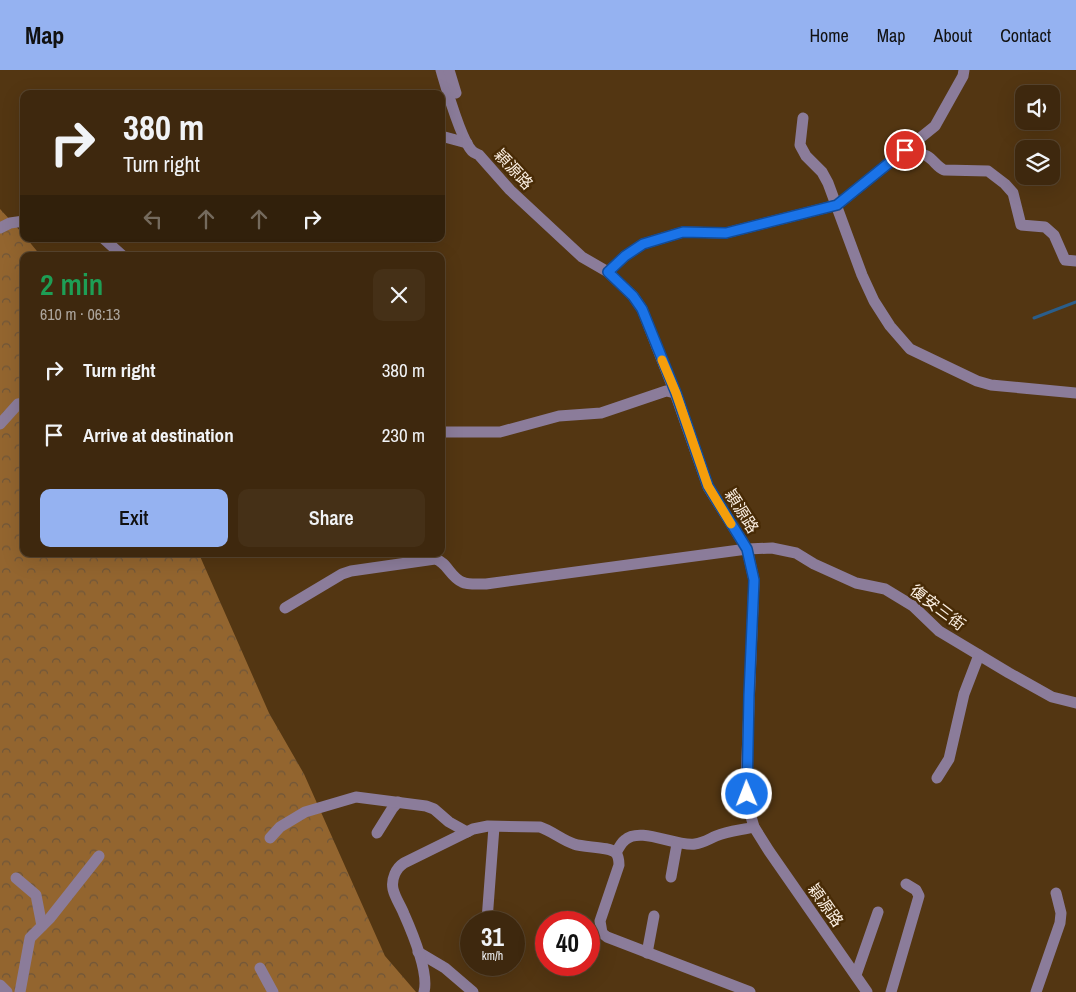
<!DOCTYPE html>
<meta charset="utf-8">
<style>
body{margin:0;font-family:"Archivo Narrow","Noto Sans TC",sans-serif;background:#453017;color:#f1f3f6;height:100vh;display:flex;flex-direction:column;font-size:19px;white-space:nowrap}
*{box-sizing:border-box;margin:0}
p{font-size:16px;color:#ada69e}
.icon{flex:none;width:28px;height:28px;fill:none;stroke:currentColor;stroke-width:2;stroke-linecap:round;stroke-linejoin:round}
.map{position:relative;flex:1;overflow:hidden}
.drawer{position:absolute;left:20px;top:182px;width:425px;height:305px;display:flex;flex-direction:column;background:#3e280e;border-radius:10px;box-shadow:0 5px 20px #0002,0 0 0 1px #57442e}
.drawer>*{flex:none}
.hud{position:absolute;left:20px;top:20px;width:425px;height:152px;border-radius:10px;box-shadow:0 5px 20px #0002,0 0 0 1px #57442e;background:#3e280e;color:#f1f3f6;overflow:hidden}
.controls{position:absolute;left:1015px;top:15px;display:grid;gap:10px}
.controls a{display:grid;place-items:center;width:45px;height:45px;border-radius:10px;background:#3e280e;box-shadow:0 5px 20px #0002,0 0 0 1px #57442e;font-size:25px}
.speed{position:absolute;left:460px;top:841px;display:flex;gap:10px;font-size:25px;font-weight:700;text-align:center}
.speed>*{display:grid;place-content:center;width:65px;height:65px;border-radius:50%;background:#3e280e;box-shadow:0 5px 20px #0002,0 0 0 1px #57442e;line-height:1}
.speed small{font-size:12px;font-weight:400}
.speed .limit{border:8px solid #d22;background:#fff;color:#111}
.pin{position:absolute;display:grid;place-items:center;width:42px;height:42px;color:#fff;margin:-21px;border:2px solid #fff;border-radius:50%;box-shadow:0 1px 5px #0007}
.me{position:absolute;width:55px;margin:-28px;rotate:359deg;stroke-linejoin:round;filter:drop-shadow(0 0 4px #0008)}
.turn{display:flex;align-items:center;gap:18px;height:105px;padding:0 20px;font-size:22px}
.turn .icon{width:65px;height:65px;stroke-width:2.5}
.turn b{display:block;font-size:35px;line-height:42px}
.lanes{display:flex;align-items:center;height:48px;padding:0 20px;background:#0003;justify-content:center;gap:25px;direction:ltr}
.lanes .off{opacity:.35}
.round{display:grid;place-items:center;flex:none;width:52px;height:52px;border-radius:10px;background:#453017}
.overview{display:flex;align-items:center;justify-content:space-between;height:85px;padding:0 20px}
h1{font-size:30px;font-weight:600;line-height:38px;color:#1e9e55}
.button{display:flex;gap:10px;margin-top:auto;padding:10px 20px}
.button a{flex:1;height:58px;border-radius:10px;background:#95b2f1;color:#111;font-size:20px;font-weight:600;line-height:58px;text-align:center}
.button a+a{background:#453017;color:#f1f3f6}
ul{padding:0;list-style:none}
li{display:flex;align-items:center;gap:15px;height:65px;padding:0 20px}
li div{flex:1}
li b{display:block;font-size:19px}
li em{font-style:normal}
header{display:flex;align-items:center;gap:30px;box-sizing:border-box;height:70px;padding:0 25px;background:#95b2f1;color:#111}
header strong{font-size:24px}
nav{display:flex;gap:28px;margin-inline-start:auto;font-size:18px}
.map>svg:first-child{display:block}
.forest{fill:url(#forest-crowns)}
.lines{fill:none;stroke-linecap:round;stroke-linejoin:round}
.stream{stroke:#2a5e8b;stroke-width:3}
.minor{stroke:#8b7c9a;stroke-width:11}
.route-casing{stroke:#114b97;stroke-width:12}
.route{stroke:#1a73e8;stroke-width:9}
.slow{stroke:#f59e0b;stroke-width:9}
.labels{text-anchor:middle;stroke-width:5;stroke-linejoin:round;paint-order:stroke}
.street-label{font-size:16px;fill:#fbefe2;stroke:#482b06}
</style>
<header>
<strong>Map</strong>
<nav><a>Home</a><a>Map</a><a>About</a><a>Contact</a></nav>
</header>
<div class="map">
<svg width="1076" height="922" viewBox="0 0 1076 922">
<defs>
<pattern id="forest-crowns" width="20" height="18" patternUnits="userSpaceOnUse" patternTransform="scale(1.25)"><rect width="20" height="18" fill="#93652f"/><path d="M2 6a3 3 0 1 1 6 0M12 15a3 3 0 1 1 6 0" fill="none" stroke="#6f563a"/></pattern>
</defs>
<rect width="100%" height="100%" fill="#533612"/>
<polygon class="forest" points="0,139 24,165 24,169 27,169 41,186 24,186 24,484 199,484 269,643 304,704 385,886 416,922 0,922"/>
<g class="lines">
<polyline class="stream" points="1034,248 1076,232"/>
<g class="minor">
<path d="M441 0C446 17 461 70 472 81 474 83 477 84 479 85L510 120 582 187 608 202 633 226 642 239 675 323 708 417 747 479 754 510 746 712 748 736 754 757 769 781 867 922"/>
<polyline points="449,0 456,23"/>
<polyline points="803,48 800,75 806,86 822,102 828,113 862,205 874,231 890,256 910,279 977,311 991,315 1076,323"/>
<polyline points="441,66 467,73"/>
<path d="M899 90C908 86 919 81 927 86 934 90 937 97 944 100L988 101 1005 114 1013 123 1021 155 1045 157 1054 165 1065 190 1076 191"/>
<polyline points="0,158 10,153 24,151"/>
<polyline points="104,169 123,186"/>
<polyline points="608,202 625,186 643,174 683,162 726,163 837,135 935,56 963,6 964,0"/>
<polyline points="0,354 18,334 24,333"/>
<polyline points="441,362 500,362 559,346 601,343 666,321 675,323"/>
<path d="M285 538 342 504 351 501 435 489C447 492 450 507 462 512 468 515 478 514 486 514L747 479 772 478 796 483 814 494 856 513 885 519 913 536 939 561 1009 603 1052 627 1076 633"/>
<polyline points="937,708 949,689 964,624 979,585"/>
<polyline points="377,763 392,739 398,732"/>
<polyline points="270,768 280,757 305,742 356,727 426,736 434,739 449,752 467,762"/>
<path d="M616 783C618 779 621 773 625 770 640 756 676 777 695 774 703 773 709 769 716 766 728 761 742 760 754 757"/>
<polyline points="671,807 677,774"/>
<polyline points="16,808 36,825 42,856"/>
<polyline points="487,850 494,757"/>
<polyline points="418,882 445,898 473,922"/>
<polyline points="647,883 654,846"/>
<polyline points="260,898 273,922"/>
<polyline points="856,905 878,842"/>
<polyline points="0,915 7,922"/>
<polyline points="20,922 30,868 50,848 99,786"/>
<path d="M424 922C429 903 412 862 404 844 401 836 395 828 393 819 391 809 396 798 404 793L473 759 488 756 540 757C552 761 562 770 574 774 585 778 609 776 616 783 619 787 619 791 619 795L600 851 602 863 607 867 750 922"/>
<polyline points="891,922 919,826 916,820 906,814"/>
<polyline points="1036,922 1060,853 1061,843 1056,823"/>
</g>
</g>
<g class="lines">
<g class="route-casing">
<polyline id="route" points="747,724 749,625 754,510 747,479 708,416 676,323 642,239 633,226 608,202 625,186 643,174 683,162 726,163 837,135 905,80"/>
</g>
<use href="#route" class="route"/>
<polyline class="slow" points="662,290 676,323 708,416 731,454"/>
</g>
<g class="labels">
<g class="street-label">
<text transform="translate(514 99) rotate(47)" y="6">穎源路</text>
<text transform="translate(742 441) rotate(58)" y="6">穎源路</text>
<text transform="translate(938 537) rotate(37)" y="6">復安三街</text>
<text transform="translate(826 835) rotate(55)" y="6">穎源路</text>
</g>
</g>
</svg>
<div class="controls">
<a><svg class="icon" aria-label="sound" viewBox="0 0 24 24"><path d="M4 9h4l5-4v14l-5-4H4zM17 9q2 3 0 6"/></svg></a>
<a><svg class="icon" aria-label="layers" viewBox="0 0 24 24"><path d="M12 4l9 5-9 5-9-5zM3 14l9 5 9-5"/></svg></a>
</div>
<div class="speed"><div>31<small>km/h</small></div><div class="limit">40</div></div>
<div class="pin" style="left:905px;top:80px;background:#d93025"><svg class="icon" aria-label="arrive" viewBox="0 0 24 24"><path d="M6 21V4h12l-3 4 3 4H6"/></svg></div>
<svg class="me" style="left:747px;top:724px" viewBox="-20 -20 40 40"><circle r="17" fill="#1a73e8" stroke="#fff" stroke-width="3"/><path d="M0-11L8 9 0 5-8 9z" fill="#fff"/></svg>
<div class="hud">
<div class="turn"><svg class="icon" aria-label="right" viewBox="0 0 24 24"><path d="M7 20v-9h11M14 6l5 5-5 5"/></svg><div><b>380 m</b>Turn right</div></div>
<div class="lanes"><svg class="icon off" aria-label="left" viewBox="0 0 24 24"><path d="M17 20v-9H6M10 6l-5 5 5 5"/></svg><svg class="icon off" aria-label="ahead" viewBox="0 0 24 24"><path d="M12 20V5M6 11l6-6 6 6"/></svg><svg class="icon off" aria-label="ahead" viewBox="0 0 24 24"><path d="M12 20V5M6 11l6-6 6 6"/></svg><svg class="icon" aria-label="right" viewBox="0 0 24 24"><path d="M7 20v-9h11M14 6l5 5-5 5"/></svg></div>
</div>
<section class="drawer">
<div class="overview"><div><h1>2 min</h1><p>610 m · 06:13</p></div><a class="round"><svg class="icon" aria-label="close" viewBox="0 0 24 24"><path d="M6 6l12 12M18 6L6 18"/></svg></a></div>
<ul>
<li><svg class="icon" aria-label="right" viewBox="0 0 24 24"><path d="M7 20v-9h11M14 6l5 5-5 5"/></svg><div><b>Turn right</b></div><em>380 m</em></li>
<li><svg class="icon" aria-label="arrive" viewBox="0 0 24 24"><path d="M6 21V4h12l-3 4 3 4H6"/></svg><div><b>Arrive at destination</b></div><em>230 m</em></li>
</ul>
<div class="button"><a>Exit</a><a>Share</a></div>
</section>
</div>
